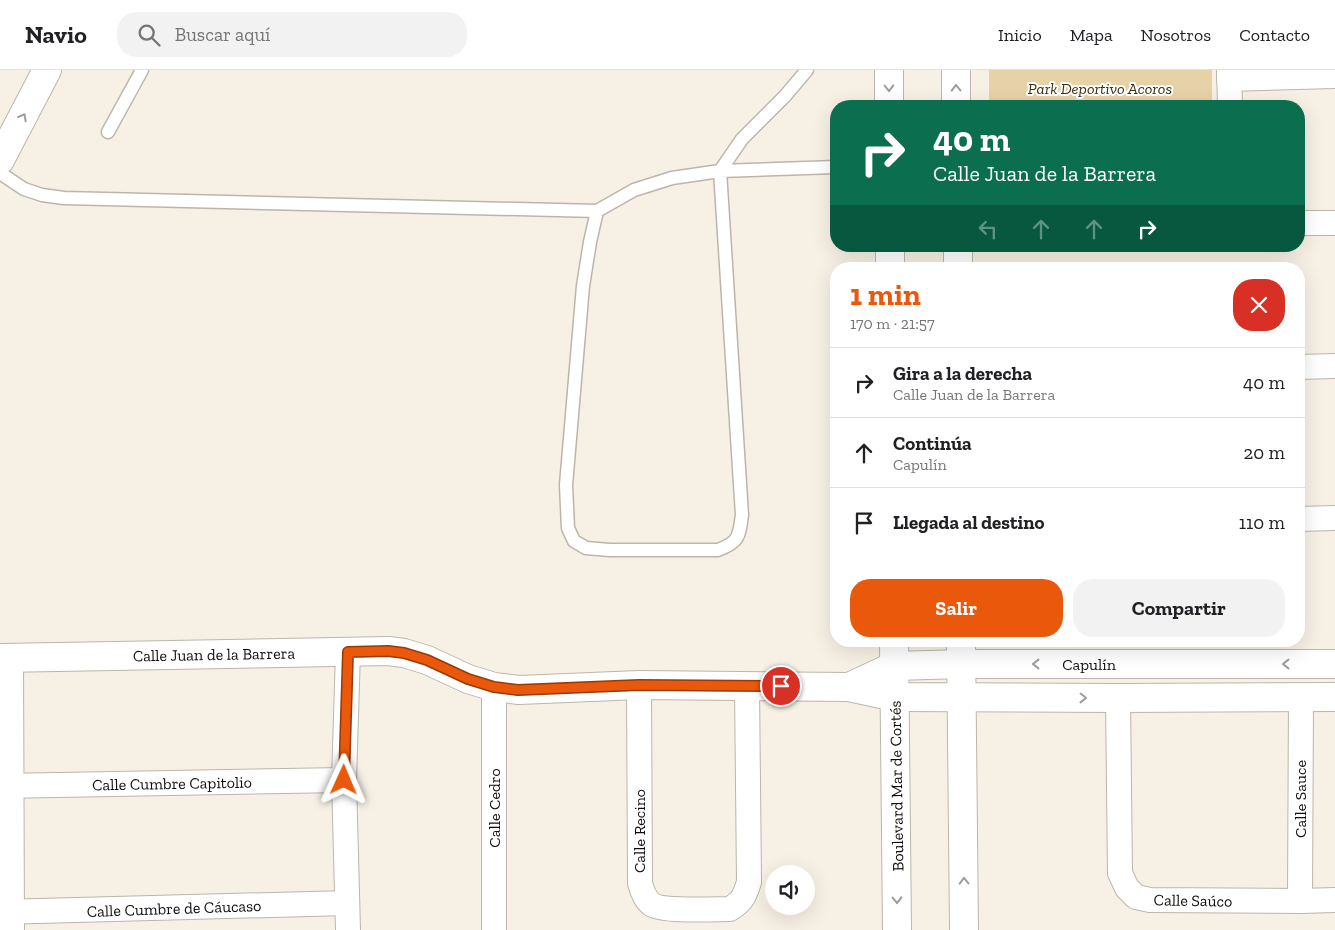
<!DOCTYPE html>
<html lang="es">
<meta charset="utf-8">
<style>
body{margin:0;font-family:"Zilla Slab",serif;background:#f2f2f2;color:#202124;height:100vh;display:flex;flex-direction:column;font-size:19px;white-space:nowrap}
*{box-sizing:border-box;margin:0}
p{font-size:16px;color:#757577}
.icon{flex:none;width:28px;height:28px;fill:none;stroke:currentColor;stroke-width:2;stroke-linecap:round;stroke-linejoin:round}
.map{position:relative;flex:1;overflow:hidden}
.drawer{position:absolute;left:830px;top:192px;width:475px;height:385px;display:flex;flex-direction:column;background:#fff;border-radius:20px;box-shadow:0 5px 20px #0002}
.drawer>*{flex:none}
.top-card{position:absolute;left:830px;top:30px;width:475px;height:152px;border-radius:20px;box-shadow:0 5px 20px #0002;background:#0b6e4f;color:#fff;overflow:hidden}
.tools{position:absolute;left:765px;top:795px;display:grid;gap:10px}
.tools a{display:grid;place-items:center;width:50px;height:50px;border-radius:50%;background:#fff;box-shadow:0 5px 20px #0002;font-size:25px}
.pin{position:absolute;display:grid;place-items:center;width:42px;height:42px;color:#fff;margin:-21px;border:2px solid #fff;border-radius:50%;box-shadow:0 1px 5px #0007}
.me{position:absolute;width:55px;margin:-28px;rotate:1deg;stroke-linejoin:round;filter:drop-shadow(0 0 4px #0008)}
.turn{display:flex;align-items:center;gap:18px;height:105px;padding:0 20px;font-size:22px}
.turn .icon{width:65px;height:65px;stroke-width:2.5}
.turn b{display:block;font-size:35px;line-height:42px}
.lanes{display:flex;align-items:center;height:48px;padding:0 20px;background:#0003;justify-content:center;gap:25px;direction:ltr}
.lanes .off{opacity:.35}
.round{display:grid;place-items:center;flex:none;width:52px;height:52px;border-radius:20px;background:#f2f2f2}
.overview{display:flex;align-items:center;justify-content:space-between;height:85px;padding:0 20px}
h1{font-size:30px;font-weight:800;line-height:38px;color:#ea580c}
.cta{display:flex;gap:10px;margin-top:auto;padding:10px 20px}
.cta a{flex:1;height:58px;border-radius:20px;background:#ea580c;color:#fff;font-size:20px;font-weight:800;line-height:58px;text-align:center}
.cta a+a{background:#f2f2f2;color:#202124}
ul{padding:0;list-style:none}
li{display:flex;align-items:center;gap:15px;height:70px;padding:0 20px;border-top:1px solid #e0e0e0}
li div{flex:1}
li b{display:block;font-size:19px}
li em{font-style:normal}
header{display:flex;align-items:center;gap:30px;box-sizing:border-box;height:70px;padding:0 25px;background:#fff;border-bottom:1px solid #e0e0e0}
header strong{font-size:24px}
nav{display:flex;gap:28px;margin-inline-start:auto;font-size:18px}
.search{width:350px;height:45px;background:#f2f2f2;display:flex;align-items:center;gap:12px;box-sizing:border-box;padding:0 18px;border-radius:20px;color:#757577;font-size:19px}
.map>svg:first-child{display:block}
.green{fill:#e7d1a7}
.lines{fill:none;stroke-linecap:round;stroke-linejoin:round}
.lane-casing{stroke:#bbb6ab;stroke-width:15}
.street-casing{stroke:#bbb6ab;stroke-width:26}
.secondary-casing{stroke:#bbb6ab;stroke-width:30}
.primary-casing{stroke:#bbb6ab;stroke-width:30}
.lane{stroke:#fff;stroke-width:12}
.street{stroke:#fff;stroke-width:24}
.secondary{stroke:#fff;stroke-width:28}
.primary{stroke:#fff;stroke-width:28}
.oneway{stroke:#9f9e9d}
.route-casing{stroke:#983908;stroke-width:12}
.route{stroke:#ea580c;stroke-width:9}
.labels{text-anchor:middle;stroke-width:4;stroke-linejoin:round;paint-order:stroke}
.park-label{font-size:16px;font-style:italic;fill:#3d2f12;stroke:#fff}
.street-label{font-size:16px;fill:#0f0d09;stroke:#fff}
</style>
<header>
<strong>Navio</strong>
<div class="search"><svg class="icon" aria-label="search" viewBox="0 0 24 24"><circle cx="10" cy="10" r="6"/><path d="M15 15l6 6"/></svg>Buscar aquí</div>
<nav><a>Inicio</a><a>Mapa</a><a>Nosotros</a><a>Contacto</a></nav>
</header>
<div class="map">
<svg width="1335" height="860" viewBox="0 0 1335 860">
<rect width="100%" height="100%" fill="#f7f1e5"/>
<rect class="green" x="989" y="0" width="223" height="36"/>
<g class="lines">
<g class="lane-casing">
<g id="lane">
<path d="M807 0 785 26 742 69 720 101 742 445C739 467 739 472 718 480H610L586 478 574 471 568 458 566 415 583 216 590 172 597 141 634 120 672 108 720 101 836 97"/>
<polyline points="108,62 142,0"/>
<polyline points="0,103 24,119 42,125 64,128 597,141"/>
</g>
</g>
<g class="street-casing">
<g id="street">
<polyline points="1229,0 1230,36"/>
<polyline points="1229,9 1335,6"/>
<polyline points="1299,153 1335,153"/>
<polyline points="1299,297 1335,296"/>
<polyline points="1299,449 1335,448"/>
<polyline points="348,582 344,710 348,860"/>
<polyline points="11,588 12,860"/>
<path d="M639 615 640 813C642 821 645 829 651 834 662 842 715 839 730 839 743 831 745 825 749 812L747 616"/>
<polyline points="494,617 494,860"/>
<polyline points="1118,628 1120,803 1127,818 1136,827 1150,830 1300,831 1335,830"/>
<polyline points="0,716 344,710"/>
<polyline points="1300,831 1301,627"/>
<polyline points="0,842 347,833"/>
</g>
</g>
<g class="secondary-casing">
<g id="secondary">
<polyline points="889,0 889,36"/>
<polyline points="956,0 956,36"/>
<polyline points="890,176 890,199"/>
<polyline points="958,176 958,199"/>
<polyline points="894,571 897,860"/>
<polyline points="961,571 964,860"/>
<polyline points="0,588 388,581 404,583 427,590 468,609 494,617 519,620 639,615 849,617 895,627 1118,628 1335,627"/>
<polyline points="849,617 894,596 962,594 1335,594"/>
</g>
</g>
<g class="primary-casing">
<polyline id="primary" points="0,90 47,0"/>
</g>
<use href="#lane" class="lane"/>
<use href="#street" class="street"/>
<use href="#secondary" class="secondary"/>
<use href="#primary" class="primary"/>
</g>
<defs><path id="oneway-chevron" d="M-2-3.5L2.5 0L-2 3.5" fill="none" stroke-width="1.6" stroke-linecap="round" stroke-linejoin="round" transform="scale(1.25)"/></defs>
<g class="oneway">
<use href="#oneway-chevron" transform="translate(889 18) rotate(89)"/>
<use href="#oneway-chevron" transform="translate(956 18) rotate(-91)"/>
<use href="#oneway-chevron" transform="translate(23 47) rotate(-62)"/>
<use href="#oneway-chevron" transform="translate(1036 594) rotate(-180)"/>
<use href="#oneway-chevron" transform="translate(1286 594) rotate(-180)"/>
<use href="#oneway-chevron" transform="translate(1083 628) rotate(1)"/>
<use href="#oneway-chevron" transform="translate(964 811) rotate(-91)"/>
<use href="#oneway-chevron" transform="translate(897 830) rotate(89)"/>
</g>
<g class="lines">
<g class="route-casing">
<polyline id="route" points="344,710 348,582 388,581 404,583 427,590 468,609 494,617 518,620 639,615 781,616"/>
</g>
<use href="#route" class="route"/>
</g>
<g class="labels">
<g class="park-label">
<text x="1100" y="24">Park Deportivo Acoros</text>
</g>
<g class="street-label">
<text transform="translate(214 584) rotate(-1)" y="6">Calle Juan de la Barrera</text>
<text x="1089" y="600">Capulín</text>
<text transform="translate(172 713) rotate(-1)" y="6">Calle Cumbre Capitolio</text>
<text transform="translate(896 716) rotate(-91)" y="6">Boulevard Mar de Cortés</text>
<text transform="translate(1300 729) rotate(-90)" y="6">Calle Sauce</text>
<text transform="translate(494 738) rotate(-90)" y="6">Calle Cedro</text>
<text transform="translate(639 761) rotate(-90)" y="6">Calle Recino</text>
<text transform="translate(1193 830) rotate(1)" y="6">Calle Saúco</text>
<text transform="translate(174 838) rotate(-2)" y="6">Calle Cumbre de Cáucaso</text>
</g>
</g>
</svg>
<div class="tools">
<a><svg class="icon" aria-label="sound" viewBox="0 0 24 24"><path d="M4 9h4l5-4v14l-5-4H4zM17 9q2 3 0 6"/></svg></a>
</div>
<div class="pin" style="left:781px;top:616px;background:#d93025"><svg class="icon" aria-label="arrive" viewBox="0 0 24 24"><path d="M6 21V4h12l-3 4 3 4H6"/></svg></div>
<svg class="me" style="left:344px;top:710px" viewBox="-20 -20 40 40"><path d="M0-17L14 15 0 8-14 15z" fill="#ea580c" stroke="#fff" stroke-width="4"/></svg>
<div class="top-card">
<div class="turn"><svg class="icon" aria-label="right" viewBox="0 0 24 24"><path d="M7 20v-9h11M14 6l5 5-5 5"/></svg><div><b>40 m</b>Calle Juan de la Barrera</div></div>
<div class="lanes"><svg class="icon off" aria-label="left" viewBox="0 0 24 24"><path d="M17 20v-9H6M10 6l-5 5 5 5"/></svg><svg class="icon off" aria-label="ahead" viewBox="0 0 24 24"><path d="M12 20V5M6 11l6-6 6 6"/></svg><svg class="icon off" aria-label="ahead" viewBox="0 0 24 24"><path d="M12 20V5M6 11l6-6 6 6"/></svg><svg class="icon" aria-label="right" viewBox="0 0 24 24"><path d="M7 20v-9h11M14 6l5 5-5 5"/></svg></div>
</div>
<section class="drawer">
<div class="overview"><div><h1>1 min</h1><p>170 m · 21:57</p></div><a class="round" style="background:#d93025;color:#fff"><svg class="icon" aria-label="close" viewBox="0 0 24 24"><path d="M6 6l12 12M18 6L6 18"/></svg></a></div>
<ul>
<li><svg class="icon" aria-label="right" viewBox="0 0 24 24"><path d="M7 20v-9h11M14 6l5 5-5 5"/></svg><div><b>Gira a la derecha</b><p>Calle Juan de la Barrera</p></div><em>40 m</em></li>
<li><svg class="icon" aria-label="ahead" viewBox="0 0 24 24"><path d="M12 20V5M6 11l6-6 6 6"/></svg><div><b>Continúa</b><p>Capulín</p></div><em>20 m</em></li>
<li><svg class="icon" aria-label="arrive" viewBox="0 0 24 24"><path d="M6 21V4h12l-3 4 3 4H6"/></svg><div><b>Llegada al destino</b></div><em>110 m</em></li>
</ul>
<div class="cta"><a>Salir</a><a>Compartir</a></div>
</section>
</div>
